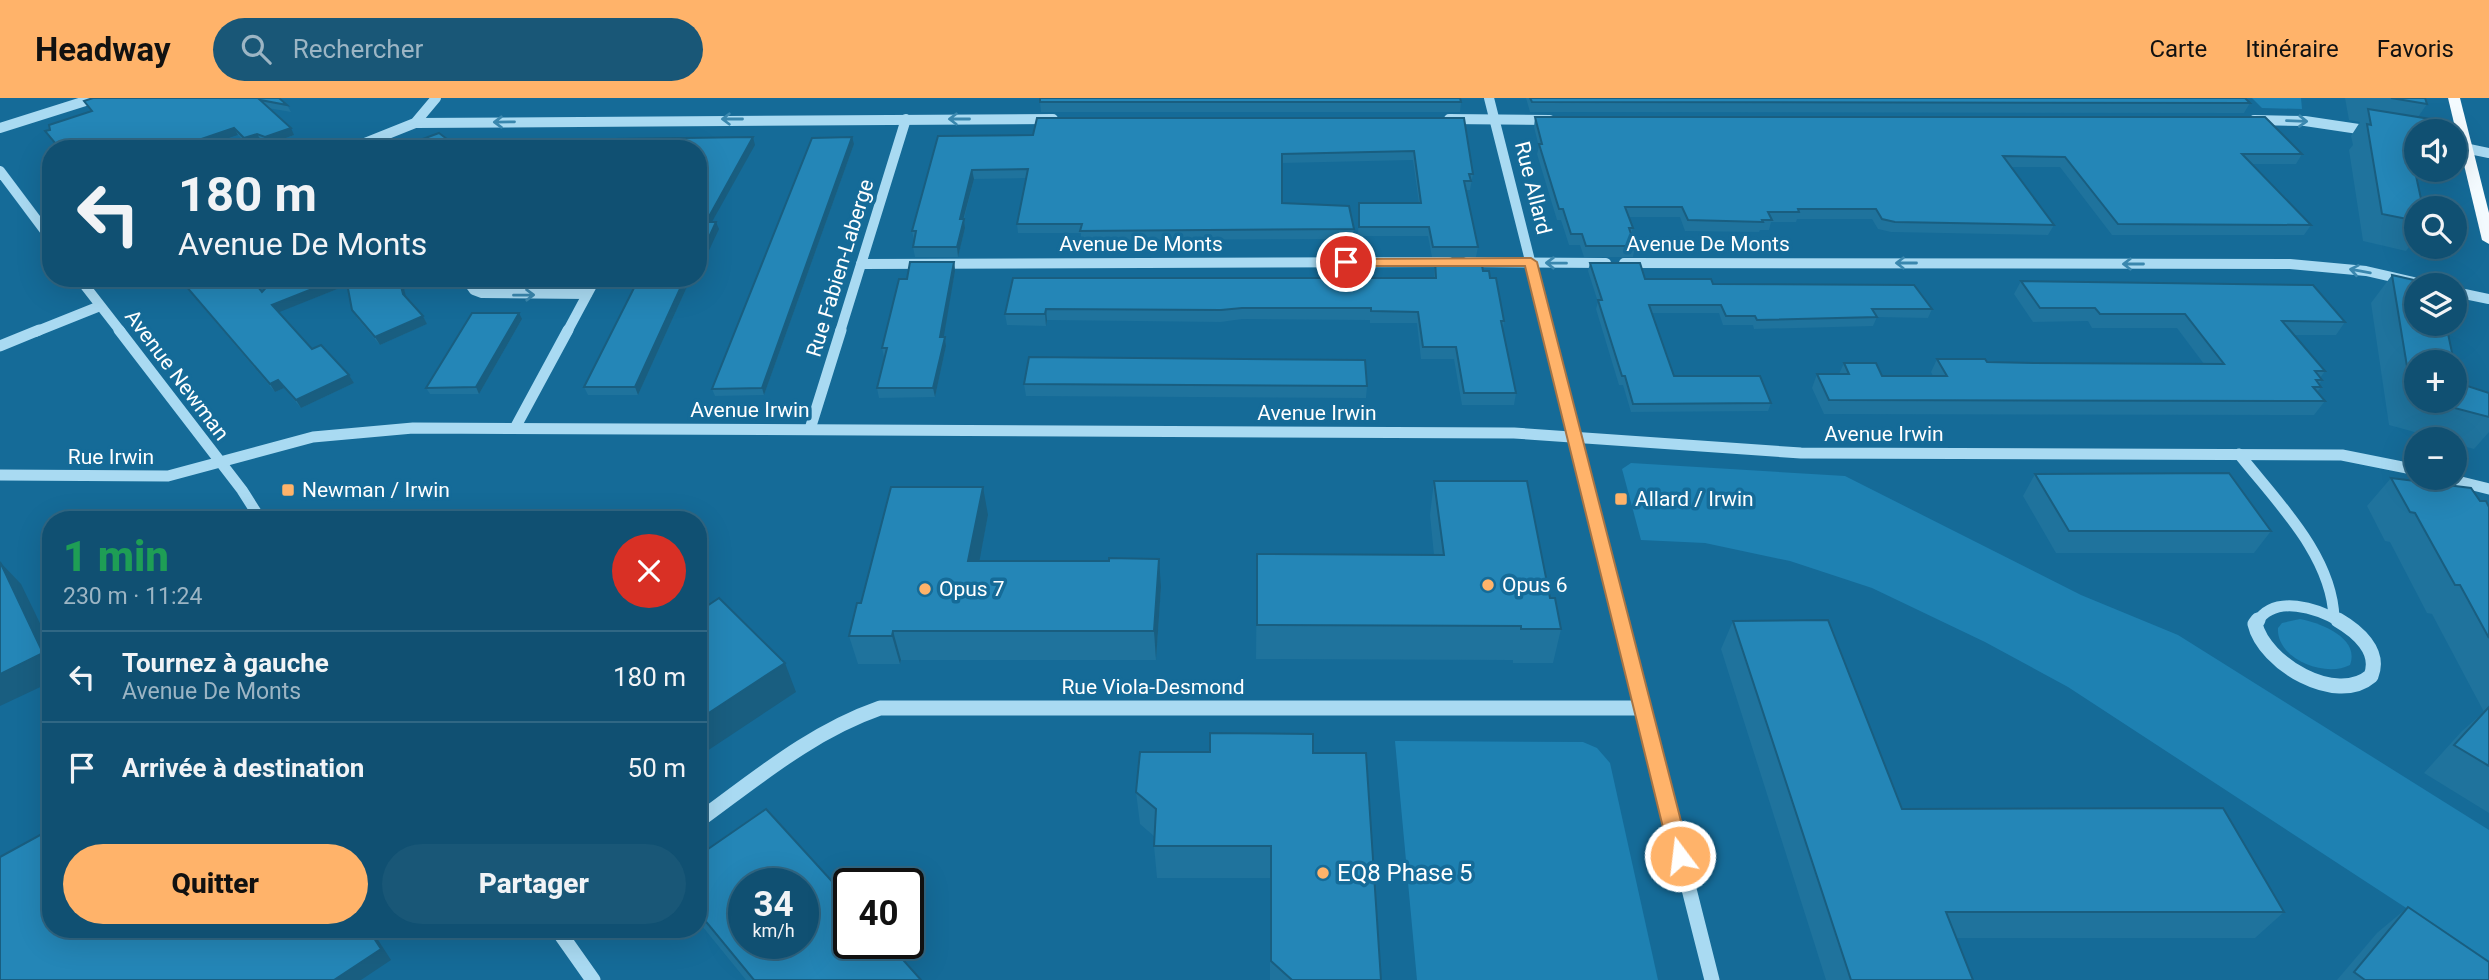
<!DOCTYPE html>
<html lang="fr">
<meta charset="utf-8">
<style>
body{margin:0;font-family:Roboto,sans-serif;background:#195777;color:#f1f3f6;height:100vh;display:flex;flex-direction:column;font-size:26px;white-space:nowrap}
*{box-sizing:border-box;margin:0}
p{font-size:23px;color:#9cb5c4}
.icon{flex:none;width:38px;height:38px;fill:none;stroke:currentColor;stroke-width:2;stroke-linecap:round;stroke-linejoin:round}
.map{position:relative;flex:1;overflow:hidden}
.panel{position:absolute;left:42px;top:413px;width:665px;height:427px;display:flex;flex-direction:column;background:#105072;border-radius:28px;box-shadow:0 7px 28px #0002,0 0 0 2px #306784}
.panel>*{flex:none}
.top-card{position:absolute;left:42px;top:42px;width:665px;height:147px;border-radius:28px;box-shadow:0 7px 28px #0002,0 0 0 2px #306784;background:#105072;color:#f1f3f6;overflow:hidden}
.buttons{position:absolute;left:2404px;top:21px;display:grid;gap:14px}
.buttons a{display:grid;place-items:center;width:63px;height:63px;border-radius:50%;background:#105072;box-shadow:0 7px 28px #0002,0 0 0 2px #306784;font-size:35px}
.speed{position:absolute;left:728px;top:770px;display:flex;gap:14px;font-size:35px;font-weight:700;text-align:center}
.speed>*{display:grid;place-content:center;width:91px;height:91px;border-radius:50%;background:#105072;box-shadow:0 7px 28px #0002,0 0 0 2px #306784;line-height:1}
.speed small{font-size:18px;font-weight:400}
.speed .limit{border:4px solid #111;border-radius:10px;background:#fff;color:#111}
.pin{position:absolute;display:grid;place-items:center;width:60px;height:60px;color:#fff;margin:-30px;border:4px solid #fff;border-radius:50%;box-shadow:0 2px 7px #0007}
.me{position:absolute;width:77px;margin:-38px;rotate:345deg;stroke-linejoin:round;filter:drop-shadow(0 0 5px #0008)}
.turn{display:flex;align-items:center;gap:24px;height:147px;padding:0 21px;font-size:32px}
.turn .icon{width:91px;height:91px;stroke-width:2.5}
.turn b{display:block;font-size:49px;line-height:60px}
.round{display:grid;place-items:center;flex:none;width:74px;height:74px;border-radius:37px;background:#195777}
.overview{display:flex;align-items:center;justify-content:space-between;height:119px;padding:0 21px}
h1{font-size:42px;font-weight:800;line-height:52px;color:#1e9e55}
.primary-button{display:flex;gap:14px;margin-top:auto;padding:14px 21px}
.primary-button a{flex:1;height:80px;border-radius:42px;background:#ffb36a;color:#111;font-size:28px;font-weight:800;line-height:80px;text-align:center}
.primary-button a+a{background:#195777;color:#f1f3f6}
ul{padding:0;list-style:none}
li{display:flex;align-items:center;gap:21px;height:91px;padding:0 21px;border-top:2px solid #306784}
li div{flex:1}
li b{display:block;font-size:26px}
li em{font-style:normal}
header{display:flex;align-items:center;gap:42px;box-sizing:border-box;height:98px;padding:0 35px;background:#ffb36a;color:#111}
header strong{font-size:33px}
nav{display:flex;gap:38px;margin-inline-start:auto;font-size:24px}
.search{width:490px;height:63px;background:#195777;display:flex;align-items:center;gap:18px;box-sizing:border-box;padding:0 24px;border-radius:38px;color:#9cb5c4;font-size:26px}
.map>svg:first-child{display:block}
.green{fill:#1e81b2}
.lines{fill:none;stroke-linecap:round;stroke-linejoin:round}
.minor-far2{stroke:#a9daf2;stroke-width:10}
.minor-far1{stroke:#a9daf2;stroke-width:11}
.minor{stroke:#a9daf2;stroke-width:15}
.major{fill:#f4fbff;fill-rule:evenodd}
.wall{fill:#1f739d}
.shaded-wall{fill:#195e80}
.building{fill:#2486b7;stroke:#195e80;stroke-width:2;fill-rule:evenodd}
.oneway{stroke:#3a87ae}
.route{fill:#ffb36a;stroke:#a67445;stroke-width:2}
.poi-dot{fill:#ffb36a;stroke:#156b98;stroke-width:2.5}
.labels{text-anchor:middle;stroke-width:7;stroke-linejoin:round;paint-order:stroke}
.street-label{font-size:21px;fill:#fff;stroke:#156b98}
.poi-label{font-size:21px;fill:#fff;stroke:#156b98;text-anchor:start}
.near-poi-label{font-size:24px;fill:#fff;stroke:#156b98;text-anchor:start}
</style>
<header>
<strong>Headway</strong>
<div class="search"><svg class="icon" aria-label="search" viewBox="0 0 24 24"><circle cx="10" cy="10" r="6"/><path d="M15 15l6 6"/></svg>Rechercher</div>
<nav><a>Carte</a><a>Itinéraire</a><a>Favoris</a></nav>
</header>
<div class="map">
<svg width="2489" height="882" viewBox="0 0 2489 882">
<rect width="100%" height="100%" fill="#156b98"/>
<g class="green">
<polygon points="2252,0 2301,0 2302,11 2262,10"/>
<polygon points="486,180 574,180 558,186 494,187"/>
<polygon points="1631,365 1845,378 2081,497 2178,537 2489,732 2489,864 2068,589 1985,544 1872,490 1790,463 1705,445 1641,442 1622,371"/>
<path d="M2300 521C2321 525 2360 540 2350 567 2325 580 2276 561 2278 530L2282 525Z"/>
<polygon points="1395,643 1583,644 1597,650 1610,665 1658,882 1417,882"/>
</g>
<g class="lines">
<g class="minor-far2">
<polyline points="1489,0 1548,234"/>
<polyline points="1449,21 1550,22"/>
<polyline points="2254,22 2305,23 2372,33"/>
<polyline points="415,25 1053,21"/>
<polyline points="0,30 95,0"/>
<polyline points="2455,48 2489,55"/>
<polyline points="350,51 415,25 436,0"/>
<polyline points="0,73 51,141"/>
<polyline points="1467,164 1606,165"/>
<polyline points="1624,165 2290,166 2366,173 2427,187"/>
<polyline points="861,166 1449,164"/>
<polyline points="79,180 121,234"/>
<polyline points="470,180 469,185 474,192 482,195 587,196"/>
<polyline points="2455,194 2489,201"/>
<polyline points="35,234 100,208"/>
<polyline points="567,234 596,180"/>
<polyline points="840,234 906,21"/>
</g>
<g class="minor-far1">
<polyline points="119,232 242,392 261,422"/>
<polyline points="1548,232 1621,524"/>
<polyline points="0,248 39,232"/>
<polyline points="515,330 568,232"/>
<polyline points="810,331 841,232"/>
<path d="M2239 356C2276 403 2332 457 2334 520"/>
<polyline points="0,377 168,378 313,339 413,330 1514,335 1801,355 2342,357 2417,372"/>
<polyline points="2445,380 2489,391"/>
<path d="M2257 524C2275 496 2317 510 2341 524"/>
</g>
<g class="minor">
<polyline points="1621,522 1712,882"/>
<path d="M2258 522 2255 526C2264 565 2336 608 2371 578 2381 553 2357 533 2338 522"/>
<path d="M698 723C756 681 811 634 880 610H1642"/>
<polyline points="557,831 593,882"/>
</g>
<polygon class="major" points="2448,0 2460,0 2489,115 2489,146 2482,142"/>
</g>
<g class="wall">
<polygon points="279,0 287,7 291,14 268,10 294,37 269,46 261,42 248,47 238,37 196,51 59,51 45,33 91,13 84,3"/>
<polygon points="1526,0 2245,0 2250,5 2244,15 1530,14"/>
<polygon points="2345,0 2425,0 2427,6 2418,19 2417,33 2417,72 2425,72 2419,81 2417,81 2417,138 2406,153 2363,143 2349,52 2353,47 2351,38 2360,24 2349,22"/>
<polygon points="1040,4 1461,4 1460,14 1041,14"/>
<polygon points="1535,19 2302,56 2296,66 2252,66 2311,127 2304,137 2112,137 2060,69 2010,69 2054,127 2048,137 1891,134 1878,131 1872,121 1797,121 1796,124 1771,124 1769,132 1760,132 1759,134 1685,133 1680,119 1629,119 1633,130 1631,136 1635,148 1633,159 1584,159 1580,147 1569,147 1561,122 1557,122 1537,56 1539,49 1534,29"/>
<polygon points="1464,20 1473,76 1470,92 1466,92 1478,149 1476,159 1432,159 1428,138 1358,138 1359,105 1419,105 1413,62 1282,65 1282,105 1354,131 1353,141 1081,142 1081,135 1018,135 1017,126 1026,80 974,81 964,121 965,130 958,159 915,159 913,149 914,142 912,133 938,38 1033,37"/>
<polygon points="854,46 764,297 715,298 712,291"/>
<polygon points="1435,162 1483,173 1490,180 1504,223 1503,231 1516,295 1514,307 1462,307 1454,261 1421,261 1417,225 1370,225 1370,222 1242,221 1221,224 1047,222 1046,228 1007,227 1005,216 1013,180 1434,180"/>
<polygon points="954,164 955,173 943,239 945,239 946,248 935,299 879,300 877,290 884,259 882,250 907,181"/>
<polygon points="1590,165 1645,181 1713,186 1932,211 1928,220 1877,219 1873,228 1754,231 1753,227 1723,227 1719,215 1652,215 1674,278 1771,305 1768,313 1631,314 1623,287 1619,287 1596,211 1598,204 1588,173"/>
<polygon points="2392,177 2417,264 2417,303 2455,303 2458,285 2489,295 2489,334 2474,351 2455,346 2455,341 2440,341 2389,327 2371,205"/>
<polygon points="178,180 251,180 262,194 275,180 402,180 406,200 423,218 427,226 380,247 357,220 352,212 348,187 278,214 312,251 349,277 354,285 301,310 284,290 275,294"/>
<polygon points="639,180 691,180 638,297 588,297 584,289"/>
<polygon points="2021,183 2345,224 2336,237 2294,237 2325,273 2320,280 2322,282 2319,286 2321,289 2317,294 2325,303 2314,317 1824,316 1812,290 1817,276 1839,276 1844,265 1882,278 1933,278 1931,274 1937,261 2034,265 2204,266 2177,230 2092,230 2088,223 2033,224 2014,196"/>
<polygon points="522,221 479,296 430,296 426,290"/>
<polygon points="1024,286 1367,288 1366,300 1026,298"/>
<polygon points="2035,376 2271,433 2254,455 2056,455 2023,398"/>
<polygon points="2391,380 2480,403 2489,409 2489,715 2424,675 2462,633 2484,614 2432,516 2427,515 2390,444 2385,443 2367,408"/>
<polygon points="1434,383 1550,500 1561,531 1553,565 1513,565 1513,562 1256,561 1257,456 1434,457 1430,417"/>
<polygon points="988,417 979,463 1161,489 1156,562 901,562 900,566 858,566 849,538 861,505"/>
<polygon points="1733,523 1902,711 2284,814 2255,840 1956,840 1973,882 1826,882 1721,551"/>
<polygon points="1313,655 1381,882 1270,882 1270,780 1157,780 1154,748 1155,739 1140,726 1136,694"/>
<polygon points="698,758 921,882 746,882 698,823"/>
<polygon points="2408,809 2489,882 2337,882 2377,835"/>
</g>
<g class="shaded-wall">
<polygon points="234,30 238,37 196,51 172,51"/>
<polygon points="291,30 294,37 269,46 265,39"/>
<polygon points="257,36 261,42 248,47 244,40"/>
<polygon points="753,39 755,47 708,131 706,124"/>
<polygon points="852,39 854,46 764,297 762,290"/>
<polygon points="972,72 974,81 961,130 960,121"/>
<polygon points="964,121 965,130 958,159 957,149"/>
<polygon points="716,124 719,131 698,176 698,163"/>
<polygon points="954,164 955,173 942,249 940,239"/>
<polygon points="340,180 347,180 350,186 277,215 272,207"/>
<polygon points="399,180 402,180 407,204 403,196"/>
<polygon points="685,180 691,180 638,297 635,289"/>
<polygon points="1046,211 1047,222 1046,228 1045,216"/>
<polygon points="519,215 522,221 479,296 476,289"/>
<polygon points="423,218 427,226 380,247 375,239"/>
<polygon points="945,239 946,248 935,299 933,290"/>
<polygon points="349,277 354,285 301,310 296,302"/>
<polygon points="278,282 284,290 275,294 270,286"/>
<polygon points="983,389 988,417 974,492 968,463"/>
<polygon points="1159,461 1161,489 1156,562 1154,533"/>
<polygon points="0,464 21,486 51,548 51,584 0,608"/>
<polygon points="893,533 901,562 900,566 892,538"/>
<polygon points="785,565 796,594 698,659 698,622"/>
<polygon points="368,831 371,831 391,862 361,882 334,882"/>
</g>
<g class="building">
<polygon points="93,0 279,0 287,7 260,2 291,30 265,39 257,36 244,40 234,30 172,51 60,51 45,33 50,32 49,27 92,13 84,3"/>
<polygon points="1040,0 1460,0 1461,4 1040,4"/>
<polygon points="1530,0 2245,0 2250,5 1532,4"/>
<polygon points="2391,0 2425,0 2427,6"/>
<polygon points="2368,11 2430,21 2433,33 2417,33 2417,51 2410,50 2423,110 2417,110 2417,123 2382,116 2367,26 2371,27"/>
<polygon points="1535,19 2265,19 2302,56 2242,56 2311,127 2118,126 2065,59 2003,58 2054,127 1895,124 1882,121 1876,111 1798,111 1799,114 1768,114 1772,122 1762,122 1763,124 1688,122 1682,109 1625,109 1633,130 1629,130 1635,148 1586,148 1582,136 1571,136 1563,111 1559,111 1539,46 1542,46"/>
<polygon points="1037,20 1464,20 1473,76 1469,76 1471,83 1464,83 1478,149 1433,149 1429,129 1359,129 1359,105 1421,105 1414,53 1282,56 1282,105 1349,108 1354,131 1080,133 1082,126 1017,126 1028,71 972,72 960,121 964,121 957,149 913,149 916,133 912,133 938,38 1033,37"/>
<polygon points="439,35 460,51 404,51 409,46"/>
<polygon points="753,39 706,124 716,124 698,163 698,51 474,51 480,43"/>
<polygon points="852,39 762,290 712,291 812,40"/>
<polygon points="1435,162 1481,162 1483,173 1489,173 1490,180 1496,180 1504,223 1501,223 1516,295 1464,295 1456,249 1423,249 1418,214 1371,213 1371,210 1242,210 1221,212 1046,211 1045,216 1005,216 1013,180 1436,180"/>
<polygon points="910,164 954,164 940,239 945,239 933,290 877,290 887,250 882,250 899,181 907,181"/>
<polygon points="1590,165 1640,165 1645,181 1711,181 1713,186 1914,187 1932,211 1872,211 1877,219 1757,222 1755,218 1726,218 1721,207 1649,207 1674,278 1760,278 1771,305 1633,306 1625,278 1622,278 1598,202 1602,202"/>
<polygon points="2392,177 2436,187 2417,187 2417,226 2446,226 2454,264 2417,264 2417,300 2412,299"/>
<polygon points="179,180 251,180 262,194 275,180 340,180 272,207 312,251 321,247 349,277 296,302 278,282 270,286"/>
<polygon points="346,180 399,180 403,196 423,218 375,239 352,212"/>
<polygon points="639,180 685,180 635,289 584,289"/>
<polygon points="2021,183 2313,187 2345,224 2282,223 2325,273 2315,273 2322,282 2316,282 2321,289 2313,289 2325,303 1829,302 1817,276 1849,276 1844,265 1876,265 1882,278 1947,278 1937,261 1985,261 1987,264 2034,265 2224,266 2185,216 2100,216 2095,210 2040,210"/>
<polygon points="472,215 519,215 476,289 426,290"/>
<polygon points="1029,259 1365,262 1367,288 1024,286"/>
<polygon points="2455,272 2458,285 2489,295 2489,319 2428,303 2455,303"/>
<polygon points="2229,375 2271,433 2069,433 2035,376"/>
<polygon points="2391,380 2471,390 2480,403 2486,403 2489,409 2489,540 2460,487 2455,487 2415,415 2410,414"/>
<polygon points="1434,383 1527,383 1550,500 1555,500 1561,531 1521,531 1521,528 1257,527 1257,456 1444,457"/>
<polygon points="891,389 983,389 968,463 1109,463 1109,460 1159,461 1154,533 893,533 892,538 849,538 857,505 861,505"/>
<polygon points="0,464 43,555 0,576"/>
<polygon points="719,500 785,565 698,622 698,504 704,510"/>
<polygon points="1828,522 1902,711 2223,710 2284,814 1946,814 1973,882 1851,882 1733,523"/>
<polygon points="2489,609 2489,668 2454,647"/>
<polygon points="1210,635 1313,636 1313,655 1366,655 1381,882 1292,882 1271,863 1271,748 1154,748 1156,711 1136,694 1140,654 1210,654"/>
<path d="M766 711 849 802V845H888L921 882H754L698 814V758ZM744 786H803V845H744Z"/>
<polygon points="51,731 51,831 368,831 381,851 334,882 0,882 0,759"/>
<polygon points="2408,809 2489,864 2489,882 2365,882 2354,874"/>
</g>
<defs><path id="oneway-shaft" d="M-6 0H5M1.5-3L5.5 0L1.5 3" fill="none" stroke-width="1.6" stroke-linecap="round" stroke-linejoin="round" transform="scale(1.75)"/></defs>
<g class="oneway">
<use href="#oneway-shaft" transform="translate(732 21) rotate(180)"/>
<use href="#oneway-shaft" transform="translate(959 21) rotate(-180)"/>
<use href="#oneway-shaft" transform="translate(2297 23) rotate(2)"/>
<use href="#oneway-shaft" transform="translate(504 24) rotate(179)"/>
<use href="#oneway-shaft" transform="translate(1556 165) rotate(-179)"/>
<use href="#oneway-shaft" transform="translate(1906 165) rotate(-180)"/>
<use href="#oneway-shaft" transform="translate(2133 166) rotate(-180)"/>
<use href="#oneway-shaft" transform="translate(2360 173) rotate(-170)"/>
<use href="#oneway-shaft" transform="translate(524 197) rotate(-1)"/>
</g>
<polygon class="route" points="1531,160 1537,164 1690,758 1687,765 1680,767 1673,765 1670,758 1525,168 1346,168 1339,164 1346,161"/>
<g class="poi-dot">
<rect x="281" y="385" width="14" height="14" rx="3.5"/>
<rect x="1614" y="394" width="14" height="14" rx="3.5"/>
<circle cx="1488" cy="487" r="7"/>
<circle cx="925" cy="491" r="7"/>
<circle cx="1323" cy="775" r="7"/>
</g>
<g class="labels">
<g class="street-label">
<text transform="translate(1533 90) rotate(76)" y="7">Rue Allard</text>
<text x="1141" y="153">Avenue De Monts</text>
<text x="1708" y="153">Avenue De Monts</text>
<text transform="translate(840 170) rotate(-73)" y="7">Rue Fabien-Laberge</text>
<text transform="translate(177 277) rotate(53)" y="7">Avenue Newman</text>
<text x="750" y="319">Avenue Irwin</text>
<text x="1317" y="322">Avenue Irwin</text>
<text x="1884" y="343">Avenue Irwin</text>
<text x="111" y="366">Rue Irwin</text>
<text x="1153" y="596">Rue Viola-Desmond</text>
</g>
<g class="poi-label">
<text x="302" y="399">Newman / Irwin</text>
<text x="1635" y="408">Allard / Irwin</text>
<text x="1502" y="494">Opus 6</text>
<text x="939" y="498">Opus 7</text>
</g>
<g class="near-poi-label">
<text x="1337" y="783">EQ8 Phase 5</text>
</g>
</g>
</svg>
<div class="buttons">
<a><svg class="icon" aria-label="sound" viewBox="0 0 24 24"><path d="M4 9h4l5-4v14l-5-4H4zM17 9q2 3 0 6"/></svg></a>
<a><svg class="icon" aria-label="search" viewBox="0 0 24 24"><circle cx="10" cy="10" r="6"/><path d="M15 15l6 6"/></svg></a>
<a><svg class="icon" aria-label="layers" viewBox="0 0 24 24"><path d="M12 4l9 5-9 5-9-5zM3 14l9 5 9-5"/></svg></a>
<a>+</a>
<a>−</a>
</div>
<div class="speed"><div>34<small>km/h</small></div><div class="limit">40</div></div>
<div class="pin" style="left:1346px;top:164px;background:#d93025"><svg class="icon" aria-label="arrive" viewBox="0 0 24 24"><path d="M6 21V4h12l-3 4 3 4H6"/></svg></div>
<svg class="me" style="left:1680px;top:758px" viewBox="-20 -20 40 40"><circle r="17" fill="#ffb36a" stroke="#fff" stroke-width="3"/><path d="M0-11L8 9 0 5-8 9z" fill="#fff"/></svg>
<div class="top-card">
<div class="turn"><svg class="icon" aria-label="left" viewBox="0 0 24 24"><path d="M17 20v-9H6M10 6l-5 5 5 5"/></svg><div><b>180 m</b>Avenue De Monts</div></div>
</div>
<section class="panel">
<div class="overview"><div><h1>1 min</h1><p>230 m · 11:24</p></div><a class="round" style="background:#d93025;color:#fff"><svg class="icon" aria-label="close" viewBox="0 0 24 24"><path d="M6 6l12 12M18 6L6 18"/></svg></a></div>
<ul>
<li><svg class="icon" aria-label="left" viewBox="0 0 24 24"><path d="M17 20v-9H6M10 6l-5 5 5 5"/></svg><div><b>Tournez à gauche</b><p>Avenue De Monts</p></div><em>180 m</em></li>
<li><svg class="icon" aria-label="arrive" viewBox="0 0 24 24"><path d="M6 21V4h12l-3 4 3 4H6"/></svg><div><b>Arrivée à destination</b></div><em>50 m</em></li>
</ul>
<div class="primary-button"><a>Quitter</a><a>Partager</a></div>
</section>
</div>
